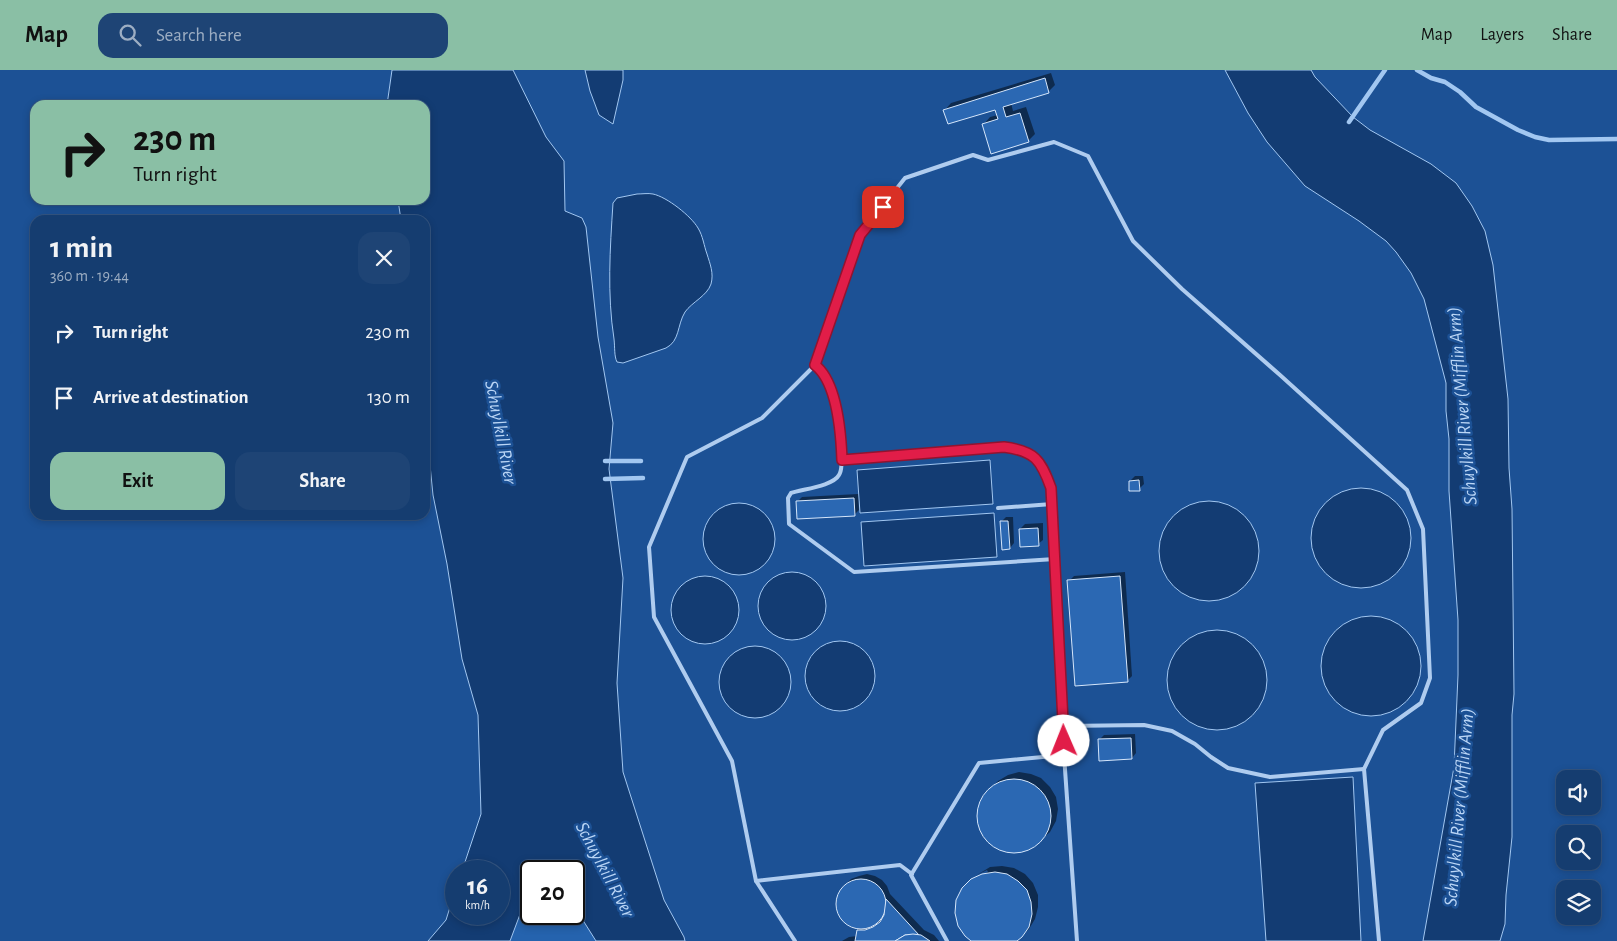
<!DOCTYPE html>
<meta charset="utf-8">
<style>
body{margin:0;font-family:"Alegreya Sans",sans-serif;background:#1e4475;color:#f1f3f6;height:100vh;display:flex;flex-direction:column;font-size:19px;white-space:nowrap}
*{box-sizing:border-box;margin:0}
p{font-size:16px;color:#9daec3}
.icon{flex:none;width:28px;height:28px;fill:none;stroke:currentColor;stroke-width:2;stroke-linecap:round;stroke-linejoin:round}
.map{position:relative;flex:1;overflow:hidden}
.panel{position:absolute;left:30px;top:145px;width:400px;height:305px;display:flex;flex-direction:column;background:#153d70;border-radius:15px;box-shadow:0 2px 8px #0003,0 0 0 1px #345683}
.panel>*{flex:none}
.guide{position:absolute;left:30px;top:30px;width:400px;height:105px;border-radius:15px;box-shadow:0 2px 8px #0003,0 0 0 1px #345683;background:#8abfa5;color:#111;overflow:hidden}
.controls{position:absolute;left:1556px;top:700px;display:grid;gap:10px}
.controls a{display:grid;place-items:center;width:45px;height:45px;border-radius:10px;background:#153d70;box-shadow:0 2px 8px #0003,0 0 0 1px #345683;font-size:25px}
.speed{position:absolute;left:445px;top:790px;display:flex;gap:10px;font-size:25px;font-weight:700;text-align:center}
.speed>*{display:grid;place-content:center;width:65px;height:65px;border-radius:50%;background:#153d70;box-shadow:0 2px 8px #0003,0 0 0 1px #345683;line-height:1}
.speed small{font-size:12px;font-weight:400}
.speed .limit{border:2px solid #111;border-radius:8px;background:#fff;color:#111}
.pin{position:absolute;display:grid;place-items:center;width:42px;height:42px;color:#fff;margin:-21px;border-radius:10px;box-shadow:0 2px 8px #0006}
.me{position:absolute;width:55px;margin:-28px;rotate:359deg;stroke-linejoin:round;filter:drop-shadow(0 0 4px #0008)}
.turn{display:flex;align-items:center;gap:18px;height:105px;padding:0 20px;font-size:22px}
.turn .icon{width:65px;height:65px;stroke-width:2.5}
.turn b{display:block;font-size:35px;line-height:42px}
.round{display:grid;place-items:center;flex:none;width:52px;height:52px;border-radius:15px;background:#1e4475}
.summary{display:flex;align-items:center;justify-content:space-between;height:85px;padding:0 20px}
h1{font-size:30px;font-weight:700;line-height:38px}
.primary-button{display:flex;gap:10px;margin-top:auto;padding:10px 20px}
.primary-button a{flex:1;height:58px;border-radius:15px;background:#8abfa5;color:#111;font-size:20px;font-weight:700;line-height:58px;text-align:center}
.primary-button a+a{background:#1e4475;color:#f1f3f6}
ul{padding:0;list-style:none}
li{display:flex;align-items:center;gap:15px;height:65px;padding:0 20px}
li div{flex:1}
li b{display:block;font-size:19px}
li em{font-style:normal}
header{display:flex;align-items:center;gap:30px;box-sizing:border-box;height:70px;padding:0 25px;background:#8abfa5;color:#111}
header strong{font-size:24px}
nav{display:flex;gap:28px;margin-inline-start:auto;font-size:18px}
.search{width:350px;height:45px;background:#1e4475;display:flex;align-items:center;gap:12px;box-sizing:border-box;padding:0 18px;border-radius:15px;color:#9daec3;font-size:19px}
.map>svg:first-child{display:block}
.green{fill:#2563ae}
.water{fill:#133c73;stroke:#a2c7f1}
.shadow{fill:#0007}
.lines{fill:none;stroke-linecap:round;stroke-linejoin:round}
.stream{stroke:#a2c7f1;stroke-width:4.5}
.building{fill:#2b68b3;stroke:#d5e6fb}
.lane{stroke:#afccef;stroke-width:4}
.route-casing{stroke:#92132f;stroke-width:12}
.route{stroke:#e11d48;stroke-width:9}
.labels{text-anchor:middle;stroke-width:5;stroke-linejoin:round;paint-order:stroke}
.water-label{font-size:19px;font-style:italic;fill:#bbd6f6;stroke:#1c5195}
</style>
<header>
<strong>Map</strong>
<div class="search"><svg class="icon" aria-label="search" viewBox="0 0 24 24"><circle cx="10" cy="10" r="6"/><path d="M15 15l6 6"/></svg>Search here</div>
<nav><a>Map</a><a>Layers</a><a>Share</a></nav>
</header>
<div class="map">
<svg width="1617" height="871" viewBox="0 0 1617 871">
<rect width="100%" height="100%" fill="#1c5195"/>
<polygon class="green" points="530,815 531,844 574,844 574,836 596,871 510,871"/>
<g class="water">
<polygon points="392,0 513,0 546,67 564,91 565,141 582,148 586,157 598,267 613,353 609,399 623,508 617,613 623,702 664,830 684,867 685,871 596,871 574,836 574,801 531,801 531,815 510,871 428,871 446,850 456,818 456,844 499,844 499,801 462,801 481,744 478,645 462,589 447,494 433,425 425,345 425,150 401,150 398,130 425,130 425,35 387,35"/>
<polygon points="585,0 623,0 623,10 613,54 599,45 590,21"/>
<polygon points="1225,0 1311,0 1315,7 1353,47 1370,60 1431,94 1456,113 1472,136 1485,161 1493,195 1508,329 1509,398 1512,439 1514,624 1512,645 1512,767 1506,825 1505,854 1500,871 1423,871 1454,697 1458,605 1458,550 1449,421 1449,369 1446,341 1446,313 1424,229 1411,203 1396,182 1386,171 1359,151 1305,116 1267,72 1248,43"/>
<path d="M637 124C642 124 648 123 653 124 667 127 691 146 698 158 703 166 704 176 707 184 710 194 714 203 711 214 707 226 692 232 685 242 677 255 680 271 666 278L623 293 617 292C614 286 615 277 614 269 607 224 610 179 613 133L617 128Z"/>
<polygon points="990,390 993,434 860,443 857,400"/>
<circle cx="1361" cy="468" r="50"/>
<circle cx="1209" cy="481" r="50"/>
<circle cx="739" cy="469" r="36"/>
<polygon points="994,443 997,487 864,496 861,452"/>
<circle cx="792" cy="536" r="34"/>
<circle cx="705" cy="540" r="34"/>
<circle cx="1371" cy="596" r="50"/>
<circle cx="1217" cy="610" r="50"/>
<circle cx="840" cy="606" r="35"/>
<circle cx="755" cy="612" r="36"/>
<polygon points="1353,707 1361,871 1266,871 1255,713"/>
</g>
<g class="shadow">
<polygon points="1051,3 1055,15 1048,22 1011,33 1013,41 1026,37 1035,64 1028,71 984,54 990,47 998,45 995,38 945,40 951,33"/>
<polygon points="1135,406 1143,406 1144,414 1139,419 1130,411"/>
<polygon points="858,424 859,440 854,445 797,432 802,427"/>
<polygon points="1006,447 1013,447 1014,473 1010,478 1001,452"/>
<polygon points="1043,453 1043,470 1038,474 1020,459 1025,454"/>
<polygon points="1125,502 1132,606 1127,611 1069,511 1074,506"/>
<polygon points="1135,664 1136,683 1132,688 1099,670 1104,665"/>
<polygon points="1019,702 1031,704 1041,708 1050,717 1056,727 1058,739 1056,751 1050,762 1042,769 1033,777 1022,782 1009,782 998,778 988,771 981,761 978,750 979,738 983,728 998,711 1008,705"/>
<polygon points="1002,796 1014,798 1025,804 1033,813 1038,825 1038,837 1035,849 1029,859 1015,871 973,871 971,810 988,802 987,800 977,805 990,797"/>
<polygon points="867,804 875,806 882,810 887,816 890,824 924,860 934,865 939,871 842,871 849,867 857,866 858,859 849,856 843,851 838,844 836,837 837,828 840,821 851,809 859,806"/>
</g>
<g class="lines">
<g class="stream">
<polyline points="1417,0 1431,8 1445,12 1460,22 1476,37 1518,60 1535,67 1549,70 1617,69"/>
<polyline points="1349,52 1385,0"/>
<polyline points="605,391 641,391"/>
<polyline points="605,409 643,408"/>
</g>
</g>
<g class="building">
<polygon points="1045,8 1049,23 1003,37 1006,47 1020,43 1029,72 991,84 982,54 998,49 995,40 948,54 943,40"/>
<polygon points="1139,410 1140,421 1129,421 1129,411"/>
<polygon points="854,428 855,446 797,449 796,431"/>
<polygon points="1000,451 1008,451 1010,479 1002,480"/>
<polygon points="1038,458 1039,476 1020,477 1019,459"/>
<polygon points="1120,506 1128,612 1075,616 1067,510"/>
<polygon points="1131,668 1132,689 1099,691 1098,669"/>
<circle cx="1014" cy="746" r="37"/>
<polygon points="995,802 1007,804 1018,811 1027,820 1031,832 1032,844 1029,857 1022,867 1017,871 971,871 965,866 958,856 955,843 956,830 962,818 971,809 982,804"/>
<circle cx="861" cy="834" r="25"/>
<polygon points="886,829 919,865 905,865 895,871 855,871 857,860 865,860 873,857 880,852 884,845"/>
<polygon points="913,864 921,865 930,871 895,871 905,865"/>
</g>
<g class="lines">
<g class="lane">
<path d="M815 295C829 306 838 340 840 358 842 369 841 379 842 390L1004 377C1035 381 1041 390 1051 418L1064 656V685L1077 871"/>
<path d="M842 390C841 395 842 401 839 405 833 416 803 419 791 423L788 428 789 454 854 502 1055 489"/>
<polyline points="998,438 1052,434"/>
<polyline points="1064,656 1144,655 1172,661 1195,674 1211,687 1228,698 1270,707 1364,699"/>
<polyline points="756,811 900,795 912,804"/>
<polyline points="795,871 756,811 732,691 654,547 649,477 687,387 762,348 815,295 860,165 905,108 973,85 988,90 1054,72 1088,86 1133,171 1182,219 1280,305 1407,420 1423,459 1430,608 1421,633 1383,660 1364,699 1379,871"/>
<polyline points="947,871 911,805 979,693 1064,685"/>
</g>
</g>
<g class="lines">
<g class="route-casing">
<path id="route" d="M883 137 860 165 815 295C837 312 841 363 842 390L1004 377C1035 381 1041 390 1051 418L1064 671"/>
</g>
<use href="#route" class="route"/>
</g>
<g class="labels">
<g class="water-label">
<text transform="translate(1461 336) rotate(-95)" y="7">Schuylkill River (Mifflin Arm)</text>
<text transform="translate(502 362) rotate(79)" y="7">Schuylkill River</text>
<text transform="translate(1458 737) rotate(-85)" y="7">Schuylkill River (Mifflin Arm)</text>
<text transform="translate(606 799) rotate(62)" y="7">Schuylkill River</text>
</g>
</g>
</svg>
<div class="controls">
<a><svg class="icon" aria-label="sound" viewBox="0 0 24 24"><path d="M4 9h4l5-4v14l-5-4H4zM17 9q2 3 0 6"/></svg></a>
<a><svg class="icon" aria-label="search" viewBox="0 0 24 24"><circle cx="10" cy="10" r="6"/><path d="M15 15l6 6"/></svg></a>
<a><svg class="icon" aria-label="layers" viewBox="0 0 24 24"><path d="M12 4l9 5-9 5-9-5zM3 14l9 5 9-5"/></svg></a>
</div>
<div class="speed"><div>16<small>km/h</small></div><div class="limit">20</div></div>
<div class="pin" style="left:883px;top:137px;background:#d93025"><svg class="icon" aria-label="arrive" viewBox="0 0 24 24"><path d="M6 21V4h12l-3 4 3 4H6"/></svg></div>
<svg class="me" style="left:1064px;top:671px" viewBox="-20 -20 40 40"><circle r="19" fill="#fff"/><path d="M0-13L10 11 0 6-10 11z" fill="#e11d48"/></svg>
<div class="guide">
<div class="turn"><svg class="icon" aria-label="right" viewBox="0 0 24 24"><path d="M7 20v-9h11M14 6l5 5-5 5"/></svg><div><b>230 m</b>Turn right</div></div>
</div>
<section class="panel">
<div class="summary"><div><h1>1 min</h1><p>360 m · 19:44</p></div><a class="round"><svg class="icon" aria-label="close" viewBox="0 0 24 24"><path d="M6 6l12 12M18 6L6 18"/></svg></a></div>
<ul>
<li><svg class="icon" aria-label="right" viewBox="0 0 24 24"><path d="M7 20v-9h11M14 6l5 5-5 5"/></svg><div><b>Turn right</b></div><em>230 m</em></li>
<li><svg class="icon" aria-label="arrive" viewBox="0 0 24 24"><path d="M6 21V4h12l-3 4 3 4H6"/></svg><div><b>Arrive at destination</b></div><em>130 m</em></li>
</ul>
<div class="primary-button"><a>Exit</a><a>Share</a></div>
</section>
</div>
